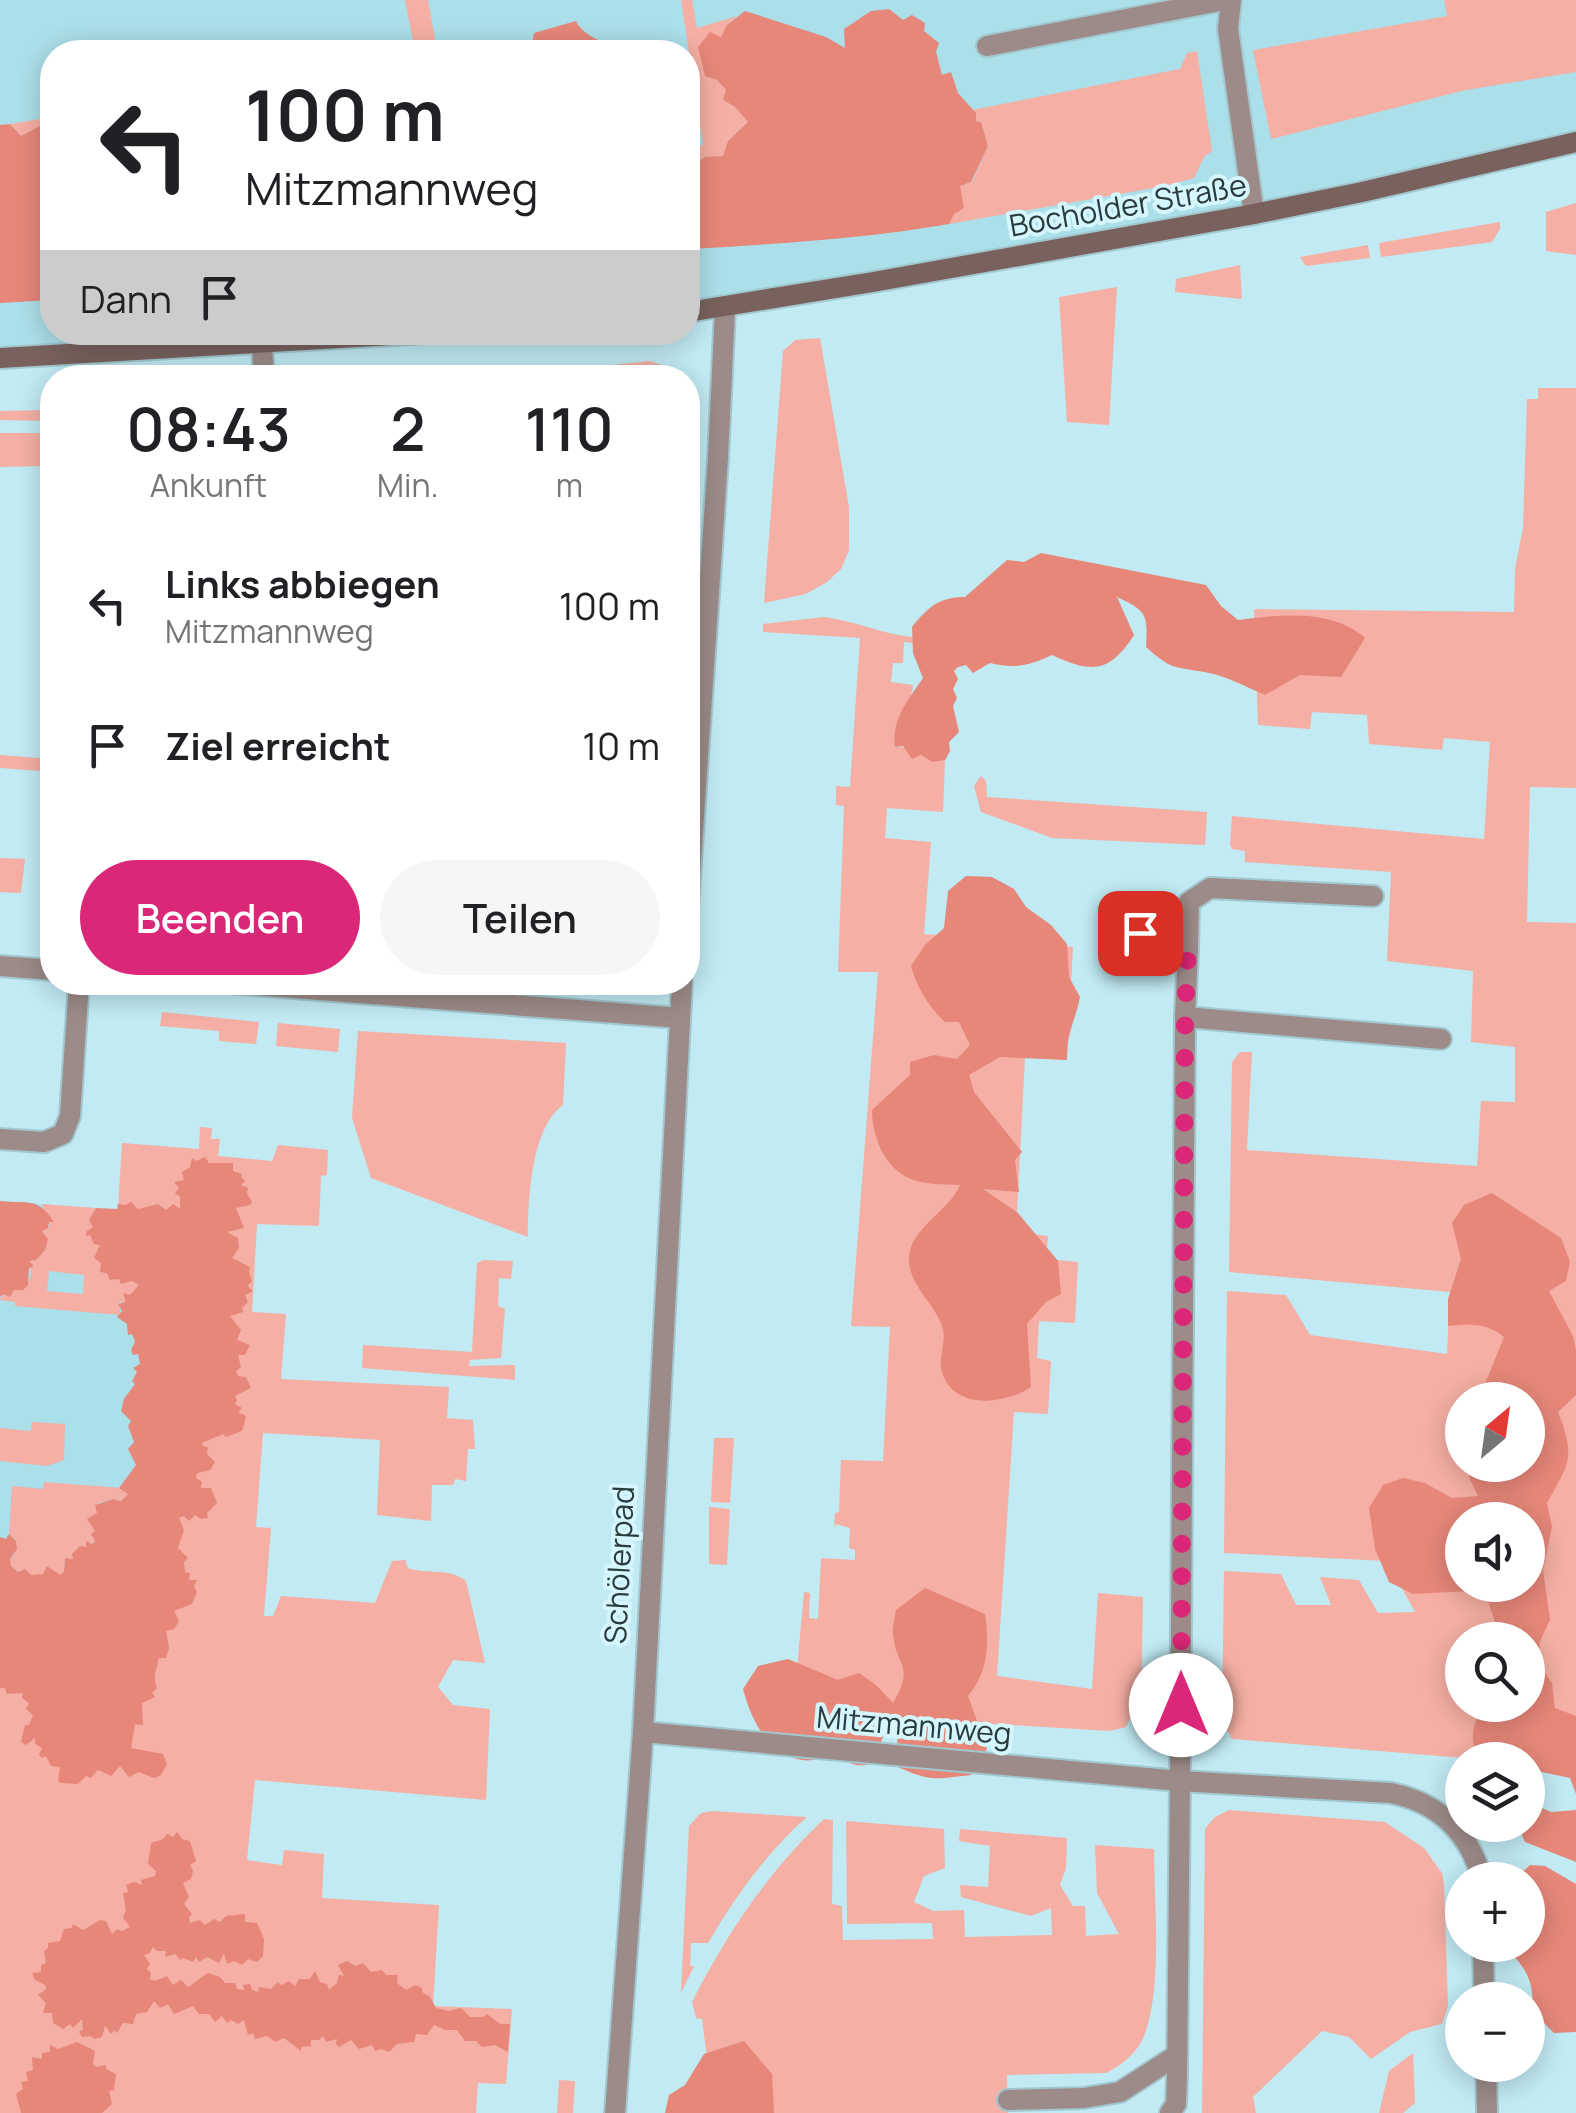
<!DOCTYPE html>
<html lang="de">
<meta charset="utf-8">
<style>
body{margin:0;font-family:Manrope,sans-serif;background:#f6f6f6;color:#202124;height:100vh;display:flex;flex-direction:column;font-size:38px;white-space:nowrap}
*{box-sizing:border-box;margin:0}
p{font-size:32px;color:#757577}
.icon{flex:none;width:55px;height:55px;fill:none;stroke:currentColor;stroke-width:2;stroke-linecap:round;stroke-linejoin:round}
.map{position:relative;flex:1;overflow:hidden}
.sheet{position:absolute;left:40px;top:365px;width:660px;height:630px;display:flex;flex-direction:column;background:#fff;border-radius:40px;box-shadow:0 5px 25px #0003}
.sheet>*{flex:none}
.hud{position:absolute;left:40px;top:40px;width:660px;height:305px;border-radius:40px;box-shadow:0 5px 25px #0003;background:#fff;color:#202124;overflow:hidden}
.needle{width:65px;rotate:29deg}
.tools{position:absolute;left:1445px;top:1382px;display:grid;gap:20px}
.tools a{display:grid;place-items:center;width:100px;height:100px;border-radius:50%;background:#fff;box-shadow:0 5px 25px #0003;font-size:50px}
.pin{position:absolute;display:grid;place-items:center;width:85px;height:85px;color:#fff;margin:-42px;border-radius:20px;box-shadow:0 5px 15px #0006}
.me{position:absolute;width:110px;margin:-55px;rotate:0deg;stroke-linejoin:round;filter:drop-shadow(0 0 8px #0008)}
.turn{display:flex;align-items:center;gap:35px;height:210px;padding:0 40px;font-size:45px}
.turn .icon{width:130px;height:130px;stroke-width:2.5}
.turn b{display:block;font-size:70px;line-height:85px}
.then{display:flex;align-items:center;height:95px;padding:0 40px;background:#0003;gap:20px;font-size:38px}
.eta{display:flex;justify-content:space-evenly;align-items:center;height:170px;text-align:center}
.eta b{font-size:60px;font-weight:600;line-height:70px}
.button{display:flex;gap:20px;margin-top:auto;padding:20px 40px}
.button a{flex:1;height:115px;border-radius:60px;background:#db2777;color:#fff;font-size:40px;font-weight:600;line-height:115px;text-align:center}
.button a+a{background:#f6f6f6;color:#202124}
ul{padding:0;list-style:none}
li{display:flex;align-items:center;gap:30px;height:140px;padding:0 40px}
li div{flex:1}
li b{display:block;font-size:38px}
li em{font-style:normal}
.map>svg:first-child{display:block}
.built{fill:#abdfe9}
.green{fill:#f5afa4;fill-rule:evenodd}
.forest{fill:#e68779;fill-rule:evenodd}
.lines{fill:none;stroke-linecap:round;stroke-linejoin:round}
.service-casing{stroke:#a3c7cf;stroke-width:24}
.minor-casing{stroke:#a3c7cf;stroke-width:24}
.tertiary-casing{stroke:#a3c7cf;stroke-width:24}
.secondary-casing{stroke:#a3c7cf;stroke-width:24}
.service{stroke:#9c8b88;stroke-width:20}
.minor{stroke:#9c8b88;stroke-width:20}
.tertiary{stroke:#9c8b88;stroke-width:20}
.secondary{stroke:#79625e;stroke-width:20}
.route{stroke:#db2777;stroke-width:18;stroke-dasharray:0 32.4}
.labels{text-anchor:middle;stroke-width:8;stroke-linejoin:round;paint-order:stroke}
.street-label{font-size:30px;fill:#2a3b3e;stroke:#d5f6fd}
</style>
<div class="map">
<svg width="1576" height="2113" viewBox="0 0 1576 2113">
<rect width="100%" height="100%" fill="#c1eaf3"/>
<g class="built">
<polygon points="0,0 1576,0 1576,141 1362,192 688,311 688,52 52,52 52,332 420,333 0,359"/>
<polygon points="0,1201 193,1215 144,1638 0,1640"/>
</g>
<g class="green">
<polygon points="405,0 428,0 435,39 420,52 415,52"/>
<polygon points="681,0 692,0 697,28 737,16 727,25 717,80 727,91 723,100 735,107 748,122 728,141 723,157 705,157 688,170 688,149 703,145"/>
<polygon points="1444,0 1576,0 1576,72 1466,90 1271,139 1253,50 1447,16"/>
<polygon points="1197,51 1212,151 1204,157 1194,178 1165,186 949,224 960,186 972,182 988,146 981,122 976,121 976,113 972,110 1180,69 1187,53"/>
<polygon points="52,117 52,133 44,125 21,136 10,124"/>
<polygon points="1576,203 1576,255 1546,251 1546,212"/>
<polygon points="1500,222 1500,229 1492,242 1381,257 1379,243"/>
<polygon points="1368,245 1370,258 1306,266 1300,257"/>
<polygon points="1240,265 1242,299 1175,292 1176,279"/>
<polygon points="1117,287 1109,425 1067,422 1059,297"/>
<polygon points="820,338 849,507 849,550 841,569 827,582 806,594 764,603 783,351 795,340"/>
<polygon points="650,361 662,365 672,377 584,377 584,368"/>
<path d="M1538 388H1576V788L1530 787 1527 922 1576 923V1762L1488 1760 1232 1739 1222 1721 1224 1571 1281 1574 1296 1605H1331L1320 1577 1359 1580 1378 1613 1415 1612 1387 1561 1224 1553 1227 1291 1286 1295 1310 1335 1447 1354 1450 1292 1229 1272 1232 1062 1240 1052H1252L1247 1150 1477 1166 1481 1101 1515 1102V1047L1471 1042 1473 971 1387 961 1391 872 1245 862V851L1232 849 1230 845 1232 816 1484 839 1490 742 1444 738 1442 750 1369 744 1367 715 1312 712 1310 729 1258 725 1254 609 1514 612 1515 569 1523 528 1527 399H1538ZM1462 1400H1528V1465H1462ZM1462 1520H1528V1585H1462ZM1462 1640H1528V1705H1462Z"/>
<polygon points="52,410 52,421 0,420 0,411"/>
<polygon points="0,433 52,433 52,466 0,467"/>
<path d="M824 617C856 621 882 634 912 637L913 643 904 642 903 663H893L891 682 913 685C912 709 889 718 896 747 912 745 924 763 945 760L943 812 887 808 885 838 931 842 924 934 1073 947 1067 1060 1025 1057 1016 1232 1048 1236 1046 1259 1078 1262 1075 1323 1039 1321 1037 1358 1051 1361 1048 1414 1014 1412 997 1676 1092 1689 1098 1593 1143 1597 1141 1694 1126 1727 1110 1731 793 1712 804 1592 810 1593 809 1618 818 1619 821 1558 855 1560V1550L849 1548 850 1528 836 1524 834 1528 835 1513 839 1512 841 1460 883 1461 890 1327 851 1326 878 972H838L844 806 836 805V786L850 787 860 638 763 632V624Z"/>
<polygon points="0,755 52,759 52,772 0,768"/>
<polygon points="981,776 986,781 987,797 1207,812 1205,845 1052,838 981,812 974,786"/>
<polygon points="0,858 25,859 21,893 0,892"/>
<polygon points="162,1012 259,1022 256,1044 219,1041 219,1031 160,1026"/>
<polygon points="278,1023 340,1029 338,1052 276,1046"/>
<path d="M358 1031 566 1043 563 1105C531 1128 528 1199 528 1237L371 1178 352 1118Z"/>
<path d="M200 1127 212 1128 211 1139H220L218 1156 272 1161 278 1145 328 1150 327 1175 321 1176 319 1226 257 1224 252 1312 286 1314 281 1379 449 1387 447 1418 473 1420 475 1449H468L466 1481 455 1479 453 1485H432L431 1521 377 1515 380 1440 263 1433 256 1527 271 1528 264 1616H273L281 1596 375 1603 392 1561 405 1560 408 1568C428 1575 449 1567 466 1581L485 1663 453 1660 438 1687 453 1705 490 1709 486 1800 255 1780 247 1860 282 1865 284 1850 324 1854 322 1898 439 1905 433 2006 512 2009 506 2084 478 2083 476 2113H0V1639L143 1638 193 1216 118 1209 122 1143 199 1149Z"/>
<path d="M42 1204 96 1208 89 1220 94 1226 89 1234 101 1245C101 1268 107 1271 124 1283L132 1281 143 1286 135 1290 126 1303 120 1302V1315L15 1306V1302L0 1300 3 1294 10 1297 14 1290 28 1283 31 1275 29 1261 36 1260 45 1250 46 1236 41 1230 50 1226ZM49 1271 84 1275 83 1294 47 1291Z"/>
<polygon points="484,1260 513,1261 511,1279 499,1278 498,1306 505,1309 501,1358 470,1360 469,1366 515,1365 515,1380 362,1368 363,1345 472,1352 477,1263"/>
<polygon points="32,1422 65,1424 64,1460 47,1466 0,1461 0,1428 31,1431"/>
<polygon points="714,1438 734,1438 730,1503 711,1502"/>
<polygon points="44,1482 122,1488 128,1494 122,1501 113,1499 98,1503 98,1513 93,1517 95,1531 92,1534 95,1541 86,1547 77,1548 73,1559 65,1558 64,1573 58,1576 29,1575 25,1569 18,1572 11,1566 10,1560 15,1553 16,1541 9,1534 12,1486 43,1489"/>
<polygon points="709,1507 730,1509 727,1565 709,1564 709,1572"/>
<polygon points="1229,1810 1385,1822 1424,1848 1442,1873 1444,1884 1448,2006 1442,2024 1410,2032 1371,2059 1349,2037 1322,2031 1253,2097 1256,2113 1202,2113 1205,1829 1215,1817"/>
<path d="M712 1811 807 1817C766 1853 735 1897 708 1943H691L690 1966H694L681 1993 689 1826 701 1813Z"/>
<path d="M824 1819 833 1820 832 1904 842 1906 843 1940 933 1939 932 1923 847 1924 846 1821 944 1829 945 1868 924 1876 914 1902 933 1911 964 1910 965 1937 1052 1935 1051 1908 1031 1916 961 1897 960 1885 988 1887 990 1846 959 1841 960 1829 1067 1838 1066 1868 1060 1885 1073 1906H1085L1086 1936 1119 1934 1097 1893 1095 1845 1154 1849C1154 1902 1163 1987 1144 2036 1138 2052 1121 2066 1106 2073L1007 2075 1008 2113H714L702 2019 696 2018 692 2002C727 1933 768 1872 824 1819Z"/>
<polygon points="1413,2053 1415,2103 1403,2113 1379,2113 1389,2071"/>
<polygon points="559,2080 575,2081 573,2113 557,2113"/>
</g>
<g class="forest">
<path d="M889 9 903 20 912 15 925 23 924 31 939 43 936 52 942 75 951 72 958 93 976 113V121L981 122 988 146 971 182 960 186 964 208 954 214 949 224C862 239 776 244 688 249V170L705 157 723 156 728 141 748 122 735 107 723 100 726 90 717 80 705 76 698 47 710 32 721 37 727 25 745 11 826 37 845 48 844 29 871 11Z"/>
<path d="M576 21C582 34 600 42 614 45L617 52H525L532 44 534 33Z"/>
<polygon points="10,124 21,136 44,124 52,133 52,300 0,303 0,125"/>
<path d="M1041 553 1206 585 1221 606 1238 620C1278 615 1331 608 1365 638L1341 677 1300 675 1265 695C1246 687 1225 675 1204 672 1172 666 1172 670 1146 647 1148 614 1147 611 1117 597L1134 635C1109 674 1091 673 1052 655 1030 666 1013 669 990 663L973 673 966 665 958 667 954 671 958 679 953 689 957 698 953 706 959 732 949 742 950 751 945 760 933 762 921 755 912 759 903 746 895 747C891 720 908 700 923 678L913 653 912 627C928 607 939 597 965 597L1007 560 1024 562Z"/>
<path d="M966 876 992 877 1014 889 1026 907 1051 925 1067 944 1069 977 1080 997C1075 1022 1066 1034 1067 1060L1000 1057 969 1075 974 1092 1022 1152 1015 1160 1019 1192 983 1189 1018 1213 1058 1261 1061 1294 1046 1302 1027 1324 1031 1387C1004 1405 950 1411 941 1368 939 1356 946 1342 943 1329 936 1304 910 1288 909 1260 908 1229 949 1212 960 1185 945 1184 925 1185 911 1179 884 1168 872 1136 872 1110L910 1075V1062L934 1055 957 1059 970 1045 959 1022H945C927 1005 918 989 911 966L925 945 944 928 948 891Z"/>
<path d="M205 1157 209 1163H233V1171L242 1174 241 1177 245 1181 241 1185 248 1188 247 1193 252 1202 250 1205 236 1208 244 1228 227 1232 238 1238 239 1248 232 1258 250 1267 249 1272 252 1281 247 1286 253 1291 245 1295 248 1302 242 1308 243 1312 230 1316 241 1330 237 1340 250 1345 245 1355H238L241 1367 236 1371 238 1376 246 1377 251 1388 235 1396 237 1400 235 1404 242 1408 238 1412 246 1416C241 1436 245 1429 226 1437L223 1434 202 1443 203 1446 208 1447 207 1454 215 1462 210 1470 197 1473 196 1478 202 1482 201 1488H211L217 1503 207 1513 208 1518 201 1519 195 1515 189 1521 184 1516 179 1518 184 1530 178 1548 188 1558 184 1562 185 1572 190 1573 189 1580H197L194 1586 197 1592 192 1604 174 1611 179 1621 174 1629 166 1631 169 1648 166 1658H159C157 1669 152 1677 157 1688L152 1693 155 1697 142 1703 143 1725 135 1724 131 1748 163 1754 167 1764 161 1775 154 1778 139 1772 129 1777 120 1766 111 1776 98 1770 91 1778 86 1776 78 1784 61 1783 58 1781 60 1767 51 1766 46 1756 42 1758 39 1755 42 1748 35 1744V1738L26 1745 21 1742 25 1725H29L33 1715 26 1709 29 1703 22 1698 23 1693 7 1694 5 1688H0V1537L6 1539 9 1534 16 1541 17 1549 10 1559 11 1566 18 1572 25 1569 31 1575 43 1574 47 1566 60 1575 64 1572 65 1558 73 1559 72 1554 80 1546 86 1547V1541L92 1544 95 1541 91 1534 95 1531 87 1519 97 1513 95 1505 113 1499 121 1501 128 1494 119 1488 136 1465 128 1449 134 1442 128 1426 131 1421 121 1411 124 1399 135 1384 132 1381 137 1372 133 1368 140 1364 138 1354 133 1355 131 1350 135 1342 132 1334 128 1335 127 1324 117 1317 122 1311 118 1304 126 1302 123 1293 130 1295 139 1285 132 1281 121 1284 119 1279 110 1280 107 1273 100 1272 101 1263 94 1258 100 1245 94 1244 90 1235 86 1236V1232L93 1227 89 1220 96 1208 117 1209 118 1204 126 1205 131 1202 138 1209 158 1204 166 1210 173 1204 180 1209V1197L175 1193 179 1188 174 1182 184 1180 182 1172 190 1167 192 1158 197 1161Z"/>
<path d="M1492 1193 1561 1238 1570 1262 1566 1281 1549 1291 1573 1336 1576 1350V1395L1558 1412C1576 1458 1569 1463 1547 1503L1552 1527 1543 1570 1550 1620 1540 1641 1538 1663 1552 1683 1555 1708 1576 1716V1794L1570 1778 1528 1769V1760H1481C1467 1740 1473 1726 1483 1705H1528V1640H1511V1634L1495 1622 1488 1601 1470 1591 1413 1594 1389 1582 1375 1549 1369 1508 1383 1485 1403 1478 1425 1483 1452 1498 1478 1496 1469 1477 1475 1465H1528V1400H1489L1485 1384 1504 1337C1487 1322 1469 1324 1448 1326V1299L1461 1259 1452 1223 1464 1205ZM1462 1520H1528V1585H1462Z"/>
<path d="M0 1201C31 1204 37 1197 54 1222H49L48 1228 42 1231 48 1239 45 1250 36 1260 29 1261 34 1266 29 1268 28 1285 23 1290H14L10 1297 3 1294 0 1297Z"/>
<path d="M925 1588 985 1614C989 1644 989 1671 968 1696L987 1749 971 1775C929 1780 930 1781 891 1764L897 1746 899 1718 884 1734 873 1763C856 1769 851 1762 834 1758 824 1756 813 1762 802 1760 767 1754 751 1719 743 1689L758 1666 788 1659 838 1680 859 1673 876 1685 893 1703C915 1665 897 1668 893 1635 892 1627 895 1618 896 1610Z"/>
<polygon points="1528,1802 1551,1812 1576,1810 1576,1862 1525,1842 1517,1825 1528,1825"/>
<polygon points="177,1832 182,1839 190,1841 196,1861 190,1865 193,1871 191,1879 183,1883 189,1897 184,1904 192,1914 189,1917 190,1923 200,1920 205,1925 214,1919 220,1922 226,1916 245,1914 245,1922 257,1923 264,1939 263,1956 257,1962 248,1959 242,1965 234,1961 227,1964 224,1954 219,1963 207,1957 199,1962 196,1957 193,1962 183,1958 180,1960 175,1954 165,1957 166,1951 157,1951 153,1947 150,1953 144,1955 150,1964 147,1969 151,1973 150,1979 155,1981 167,1976 173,1985 181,1980 188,1987 208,1973 220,1977 225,1983 235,1983 237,1989 244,1990 243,1985 250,1984 252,1990 258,1992 259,1987 271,1989 278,1982 281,1985 289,1981 295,1986 299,1979 310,1979 315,1971 320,1982 327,1984 329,1990 337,1983 339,1975 344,1976 338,1965 347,1961 356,1966 363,1963 371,1972 382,1970 386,1975 398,1975 397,1983 406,1990 415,1985 422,1988 422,1992 430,1997 436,2008 449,2011 461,2008 470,2017 483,2017 487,2014 500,2024 510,2024 508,2052 495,2045 482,2047 476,2041 465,2041 457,2030 445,2030 434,2025 427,2035 416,2034 414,2042 397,2044 389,2052 381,2049 375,2051 372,2045 359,2049 351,2040 339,2047 336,2044 337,2039 326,2042 323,2036 319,2040 311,2040 311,2046 301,2047 301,2051 284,2038 276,2042 267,2036 255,2039 253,2033 248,2035 244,2020 238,2024 231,2020 227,2023 222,2016 215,2022 209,2014 199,2014 193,2006 174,2014 168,2004 160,2008 154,2001 147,2012 136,2014 133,2024 123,2023 117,2033 114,2030 111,2034 105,2026 102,2037 95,2039 90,2036 82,2037 79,2032 83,2029 82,2019 73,2028 70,2024 63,2029 53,2023 52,2013 43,2013 46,2003 38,1995 46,1989 45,1985 35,1980 32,1973 41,1972 41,1965 46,1963 44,1951 48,1948 48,1943 60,1941 64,1929 72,1928 73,1924 83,1930 100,1920 106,1921 112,1934 117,1929 122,1931 130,1927 123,1918 126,1910 123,1893 128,1892 126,1885 134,1882 142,1885 141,1880 155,1876 156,1871 148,1864 151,1843 163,1839 167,1834 173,1837"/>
<path d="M1530 1865 1545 1866 1576 1884V2032L1554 2033 1532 2011C1535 1981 1525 1966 1504 1946L1528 1945V1880H1514Z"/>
<polygon points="744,2041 772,2074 774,2113 665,2113 669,2095 685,2085 704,2054"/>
<polygon points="77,2042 95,2051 93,2064 96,2067 106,2065 106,2069 116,2074 114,2090 109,2091 112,2104 102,2113 21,2113 16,2094 23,2089 21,2082 28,2081 26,2072 33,2070 32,2057 42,2059 42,2053 50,2052 50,2045 58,2049"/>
</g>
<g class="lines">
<g class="service-casing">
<g id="service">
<polyline points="1231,0 1228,29 1254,214"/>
<polyline points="987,46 1225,0"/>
<polyline points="262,345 264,378"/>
<polyline points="1188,948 1189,902 1210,888 1373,896"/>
<polyline points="1185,1017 1441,1039"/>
<polyline points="0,1139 44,1142 63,1134 70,1116 79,982"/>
<polyline points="1008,2100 1084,2098 1120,2092 1177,2055"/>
<polyline points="1170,2113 1176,2104 1177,2076 1180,1781"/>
</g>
</g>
<g class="minor-casing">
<g id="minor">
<polyline points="1140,933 1166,933 1188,948 1185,1017 1180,1781"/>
<polyline points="0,966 52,970"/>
<polyline points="217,982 680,1018"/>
<path d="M643 1732 1180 1781 1391 1793C1439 1803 1470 1833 1482 1880"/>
<polyline points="1483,1945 1484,2000"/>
<polyline points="1486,2065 1487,2113"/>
</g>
</g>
<g class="tertiary-casing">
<g id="tertiary">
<polyline points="688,906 718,458 725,308"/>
<polyline points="615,2113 643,1732 682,982"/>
</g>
</g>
<g class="secondary-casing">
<g id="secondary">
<polyline points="688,312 873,282 1249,215 1362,192 1576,142"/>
<polyline points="0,358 443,332"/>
</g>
</g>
<use href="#service" class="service"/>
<use href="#minor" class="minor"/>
<use href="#tertiary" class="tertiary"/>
<use href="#secondary" class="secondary"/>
</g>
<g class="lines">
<polyline class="route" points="1140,933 1166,934 1188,948 1185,1018 1181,1705"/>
</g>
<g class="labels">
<g class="street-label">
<text transform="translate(1128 206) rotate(-10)" y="10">Bocholder Straße</text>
<text transform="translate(620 1565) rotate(-87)" y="10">Schölerpad</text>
<text transform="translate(914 1726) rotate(5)" y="10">Mitzmannweg</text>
</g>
</g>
</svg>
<div class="tools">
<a><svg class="needle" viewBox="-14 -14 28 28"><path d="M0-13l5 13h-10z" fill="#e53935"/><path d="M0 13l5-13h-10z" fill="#757577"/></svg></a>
<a><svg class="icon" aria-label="sound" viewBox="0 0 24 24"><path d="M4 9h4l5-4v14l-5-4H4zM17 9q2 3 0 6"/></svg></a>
<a><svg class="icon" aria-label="search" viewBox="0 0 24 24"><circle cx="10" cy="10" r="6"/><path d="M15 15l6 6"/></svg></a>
<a><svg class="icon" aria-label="layers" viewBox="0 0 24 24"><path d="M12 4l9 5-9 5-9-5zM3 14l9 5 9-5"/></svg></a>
<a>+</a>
<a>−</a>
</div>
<div class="pin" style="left:1140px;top:933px;background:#d93025"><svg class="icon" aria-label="arrive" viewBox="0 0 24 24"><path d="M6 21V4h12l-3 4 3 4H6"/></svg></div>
<svg class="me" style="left:1181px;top:1705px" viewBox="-20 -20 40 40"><circle r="19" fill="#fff"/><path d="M0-13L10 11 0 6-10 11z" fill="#db2777"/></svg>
<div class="hud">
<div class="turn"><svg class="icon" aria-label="left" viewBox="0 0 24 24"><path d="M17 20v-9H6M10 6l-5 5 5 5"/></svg><div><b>100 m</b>Mitzmannweg</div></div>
<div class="then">Dann<svg class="icon" aria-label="arrive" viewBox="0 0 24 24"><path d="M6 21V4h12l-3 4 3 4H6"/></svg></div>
</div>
<section class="sheet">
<div class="eta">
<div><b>08:43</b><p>Ankunft</p></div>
<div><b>2</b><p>Min.</p></div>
<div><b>110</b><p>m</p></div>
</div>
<ul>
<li><svg class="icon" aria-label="left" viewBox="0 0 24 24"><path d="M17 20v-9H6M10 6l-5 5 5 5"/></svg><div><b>Links abbiegen</b><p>Mitzmannweg</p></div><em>100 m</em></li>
<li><svg class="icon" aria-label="arrive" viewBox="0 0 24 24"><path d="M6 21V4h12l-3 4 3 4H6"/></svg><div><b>Ziel erreicht</b></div><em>10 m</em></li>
</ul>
<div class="button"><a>Beenden</a><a>Teilen</a></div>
</section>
</div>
